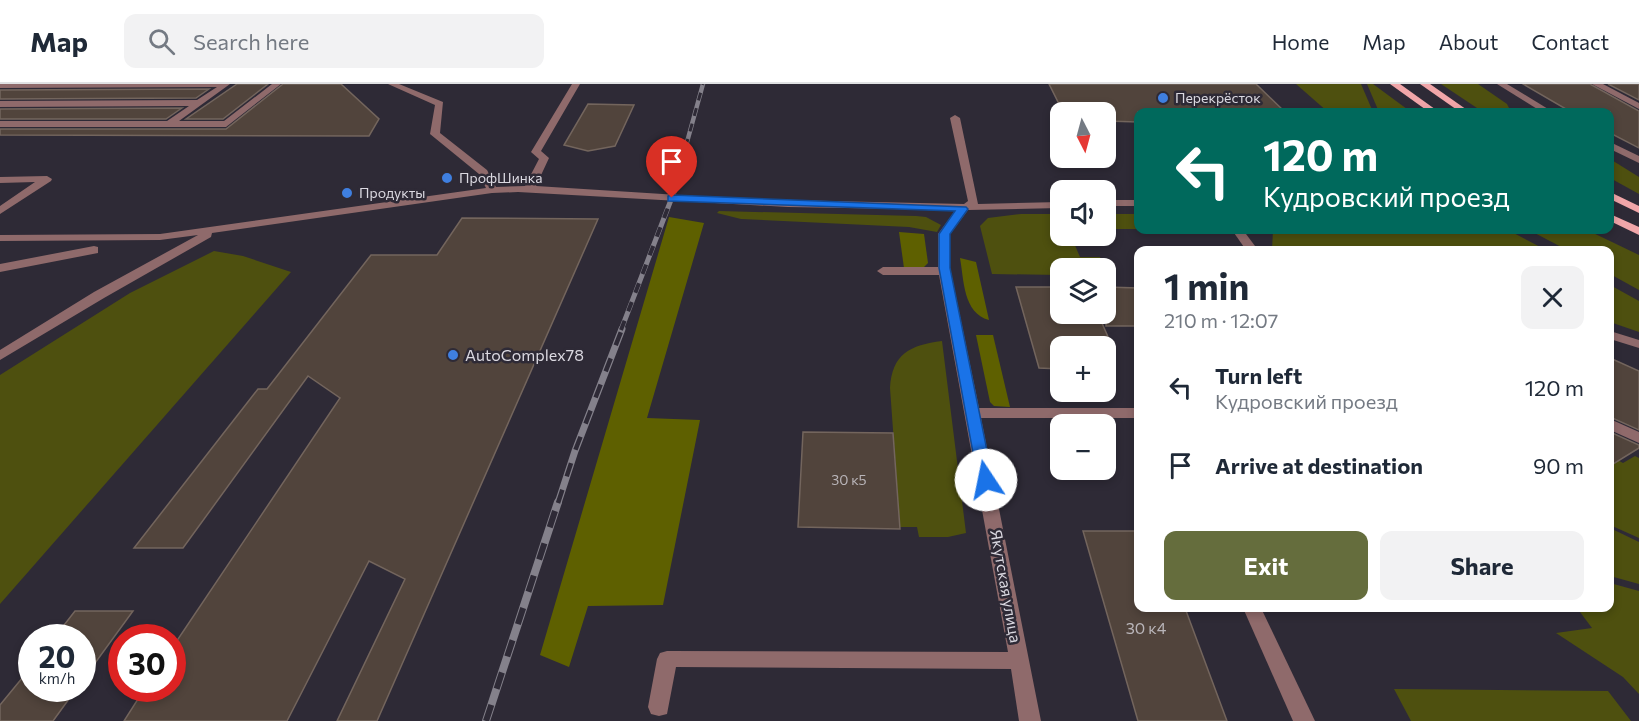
<!DOCTYPE html>
<meta charset="utf-8">
<style>
body{margin:0;font-family:Commissioner,sans-serif;background:#f2f2f3;color:#1f2937;height:100vh;display:flex;flex-direction:column;font-size:22px;white-space:nowrap}
*{box-sizing:border-box;margin:0}
p{font-size:20px;color:#747a83}
.icon{flex:none;width:33px;height:33px;fill:none;stroke:currentColor;stroke-width:2;stroke-linecap:round;stroke-linejoin:round}
.map{position:relative;flex:1;overflow:hidden}
.sheet{position:absolute;left:1134px;top:162px;width:480px;height:366px;display:flex;flex-direction:column;background:#fff;border-radius:12px;box-shadow:0 3px 9px #0003}
.sheet>*{flex:none}
.banner{position:absolute;left:1134px;top:24px;width:480px;height:126px;border-radius:12px;box-shadow:0 3px 9px #0003;background:#00695c;color:#fff;overflow:hidden}
.needle{width:39px;rotate:174deg}
.fabs{position:absolute;left:1050px;top:18px;display:grid;gap:12px}
.fabs a{display:grid;place-items:center;width:66px;height:66px;border-radius:12px;background:#fff;box-shadow:0 3px 9px #0003;font-size:30px}
.speed{position:absolute;left:18px;top:540px;display:flex;gap:12px;font-size:30px;font-weight:700;text-align:center}
.speed>*{display:grid;place-content:center;width:78px;height:78px;border-radius:50%;background:#fff;box-shadow:0 3px 9px #0003;line-height:1}
.speed small{font-size:15px;font-weight:400}
.speed .limit{border:9px solid #d22;background:#fff;color:#111}
.pin{position:absolute;display:grid;place-items:center;width:51px;height:51px;color:#fff;margin:-62px -26px;border-radius:50% 50% 50% 0;rotate:-45deg;box-shadow:0 0 6px #0007}
.pin .icon{rotate:45deg}
.me{position:absolute;width:66px;margin:-33px;rotate:349deg;stroke-linejoin:round;filter:drop-shadow(0 0 4px #0008)}
.turn{display:flex;align-items:center;gap:21px;height:126px;padding:0 30px;font-size:27px}
.turn .icon{width:78px;height:78px;stroke-width:2.5}
.turn b{display:block;font-size:42px;line-height:51px}
.round{display:grid;place-items:center;flex:none;width:63px;height:63px;border-radius:12px;background:#f2f2f3}
.summary{display:flex;align-items:center;justify-content:space-between;height:102px;padding:0 30px}
h1{font-size:36px;font-weight:700;line-height:45px}
.button{display:flex;gap:12px;margin-top:auto;padding:12px 30px}
.button a{flex:1;height:69px;border-radius:12px;background:#656d3d;color:#fff;font-size:24px;font-weight:700;line-height:69px;text-align:center}
.button a+a{background:#f2f2f3;color:#1f2937}
ul{padding:0;list-style:none}
li{display:flex;align-items:center;gap:18px;height:78px;padding:0 30px}
li div{flex:1}
li b{display:block;font-size:22px}
li em{font-style:normal}
header{display:flex;align-items:center;gap:36px;box-sizing:border-box;height:84px;padding:0 30px;background:#fff;border-bottom:2px solid #e0e1e3}
header strong{font-size:28px}
nav{display:flex;gap:33px;margin-inline-start:auto;font-size:21px}
.search{width:420px;height:54px;background:#f2f2f3;display:flex;align-items:center;gap:15px;box-sizing:border-box;padding:0 21px;border-radius:12px;color:#747a83;font-size:22px}
.map>svg:first-child{display:block}
.green{fill:#4e500f}
.forest{fill:#5e6000}
.building{fill:#51443c;stroke:#73655d;stroke-width:1.5}
.lines{fill:none;stroke-linecap:round;stroke-linejoin:round}
.minor{fill:#8f6a6b;fill-rule:evenodd}
.major{fill:#f1a6a9;fill-rule:evenodd}
.rail-far3-casing{stroke:#84818b;stroke-width:4.5}
.rail-far2-casing{stroke:#84818b;stroke-width:5}
.rail-far1-casing{stroke:#84818b;stroke-width:7}
.rail-casing{stroke:#84818b;stroke-width:8}
.rail-far3{stroke:#2e2a36;stroke-width:3;stroke-dasharray:8;stroke-linecap:butt}
.rail-far2{stroke:#2e2a36;stroke-width:4;stroke-dasharray:10;stroke-linecap:butt}
.rail-far1{stroke:#2e2a36;stroke-width:4.5;stroke-dasharray:14;stroke-linecap:butt}
.rail{stroke:#2e2a36;stroke-width:6;stroke-dasharray:17;stroke-linecap:butt}
.route{fill:#1a73e8;stroke:#114b97;stroke-width:1.5}
.shop-dot{fill:#3f7fe0;stroke:#2e2a36;stroke-width:2}
.labels{text-anchor:middle;stroke-width:5;stroke-linejoin:round;paint-order:stroke}
.far-poi-label{font-size:14px;fill:#dbd9e1;stroke:#2e2a36;text-anchor:start}
.number-label{font-size:14px;fill:#b8b4b8}
.poi-label{font-size:16px;fill:#dbd9e1;stroke:#2e2a36;text-anchor:start}
.street-label{font-size:16px;fill:#dbd9e1;stroke:#2e2a36}
.near-number-label{font-size:16px;fill:#b8b4b8}
</style>
<header>
<strong>Map</strong>
<div class="search"><svg class="icon" aria-label="search" viewBox="0 0 24 24"><circle cx="10" cy="10" r="6"/><path d="M15 15l6 6"/></svg>Search here</div>
<nav><a>Home</a><a>Map</a><a>About</a><a>Contact</a></nav>
</header>
<div class="map">
<svg width="1639" height="637" viewBox="0 0 1639 637">
<rect width="100%" height="100%" fill="#2e2a36"/>
<g class="green">
<polygon points="1296,0 1361,0 1373,28 1328,28"/>
<polygon points="1367,0 1373,0 1411,28 1379,28"/>
<polygon points="1441,0 1478,0 1507,20 1511,28 1483,28"/>
<polygon points="1610,75 1639,93 1639,110 1610,94"/>
<polygon points="719,127 916,132 926,133 941,141 937,148 909,143 741,135 717,129"/>
<polygon points="1021,130 1060,130 1060,152 1071,152 1080,173 1100,173 1105,184 1060,184 1060,191 992,190 980,142 988,134"/>
<rect x="1106" y="130" width="32" height="15"/>
<polygon points="1273,146 1508,146 1546,166 1272,166"/>
<polygon points="1529,146 1587,146 1639,171 1639,206 1610,190 1610,166 1567,166"/>
<polygon points="214,167 243,172 291,188 0,520 0,291 130,209"/>
<polygon points="1610,201 1639,217 1639,248 1610,238"/>
<path d="M942 257 966 449 948 453H919L917 443H900L890 304C892 270 910 261 942 257Z"/>
<polygon points="1610,372 1623,379 1635,372 1639,374 1639,454 1610,441"/>
<polygon points="1610,444 1639,458 1639,500 1610,492"/>
<polygon points="1610,499 1639,507 1639,610 1623,593 1556,549 1592,544 1577,524 1610,524"/>
<polygon points="1394,605 1608,607 1631,637 1411,637"/>
</g>
<g class="forest">
<polygon points="669,133 704,139 647,334 700,336 663,521 588,522 569,583 540,571"/>
<polygon points="899,148 924,150 928,179 924,183 904,184"/>
<path d="M960 174 976 178 989 236C963 229 964 196 960 174Z"/>
<polygon points="976,251 993,251 1010,323 994,322 990,318"/>
</g>
<g class="building">
<polygon points="237,0 268,0 223,35 186,35"/>
<polygon points="283,0 341,0 379,35 369,52 0,51 0,45 226,45"/>
<polygon points="1049,0 1256,0 1285,28 1138,28 1138,38 1106,37 1106,28 1063,28"/>
<polygon points="1523,0 1590,0 1639,27 1639,64 1610,49 1610,28 1571,28"/>
<polygon points="1608,0 1639,0 1639,16"/>
<polygon points="209,5 196,14 0,15 0,6"/>
<polygon points="588,20 634,21 615,62 588,67 564,61"/>
<polygon points="182,24 166,35 0,35 0,25"/>
<polygon points="462,134 598,135 377,637 337,637 405,495 369,477 287,637 124,637 145,604 172,604 172,564 340,314 308,292 183,464 134,464 258,305 267,305 371,171 437,171"/>
<polygon points="1016,203 1060,203 1060,230 1098,230 1112,262 1060,262 1060,285 1039,284"/>
<polygon points="1106,203 1138,204 1138,242 1106,242"/>
<polygon points="1610,274 1639,287 1639,346 1610,333"/>
<polygon points="803,348 893,349 900,445 798,443"/>
<polygon points="1610,348 1639,361 1639,364 1610,382"/>
<polygon points="1083,447 1138,447 1138,524 1185,524 1227,637 1138,637"/>
<polygon points="75,527 133,527 82,597 82,554 54,554"/>
<polygon points="32,582 32,604 77,604 53,637 0,637 0,621"/>
</g>
<g class="lines">
<g class="minor">
<polygon points="0,0 230,0 179,37 224,37 272,0 281,0 226,43 0,43 0,37 167,37 189,22 0,23 0,17 197,16 217,3 0,4"/>
<polygon points="388,0 399,0 443,18 440,49 487,86 496,103 525,102 539,75 531,68 572,0 580,0 541,67 549,74 536,102 742,115 964,120 968,117 950,34 955,31 960,34 978,120 1060,118 1060,124 968,126 950,150 950,184 979,324 1138,324 1138,334 981,334 1041,637 1019,637 1011,585 676,583 667,630 659,632 651,630 648,623 657,575 660,569 667,567 1008,568 939,191 883,191 877,187 883,183 938,183 938,150 956,126 788,123 518,108 492,109 212,149 211,153 104,214 0,276 0,266 94,208 198,151 160,156 0,157 0,151 160,150 486,104 479,90 430,50 435,21"/>
<polygon points="1497,0 1507,0 1553,28 1542,28"/>
<polygon points="1592,0 1603,0 1639,19 1639,25"/>
<polygon points="1610,58 1639,72 1639,79 1610,65"/>
<polygon points="47,92 52,95 51,97 0,130 0,122 35,98 0,99 0,93"/>
<polygon points="1102,99 1107,102 1108,108 1099,106 1097,102"/>
<rect x="1106" y="116" width="32" height="6"/>
<polygon points="1232,146 1243,146 1258,166 1246,166"/>
<polygon points="94,162 98,163 98,169 0,188 0,180"/>
<polygon points="1610,247 1639,256 1639,264 1610,255"/>
<polygon points="1610,335 1639,348 1639,359 1610,346"/>
<polygon points="1243,524 1261,524 1315,637 1293,637"/>
</g>
<g class="major">
<polygon points="1390,0 1400,0 1439,28 1429,28"/>
<polygon points="1420,0 1430,0 1470,28 1460,28"/>
<polygon points="1610,108 1639,122 1639,129 1610,115"/>
<polygon points="1610,130 1639,143 1639,151 1610,137"/>
</g>
<g class="rail-far3-casing">
<polyline id="rail-far3" points="673,109 703,0"/>
</g>
<g class="rail-far2-casing">
<polyline id="rail-far2" points="621,246 674,108"/>
</g>
<g class="rail-far1-casing">
<polyline id="rail-far1" points="558,419 575,367 622,245"/>
</g>
<g class="rail-casing">
<polyline id="rail" points="486,637 558,418"/>
</g>
<use href="#rail-far3" class="rail-far3"/>
<use href="#rail-far2" class="rail-far2"/>
<use href="#rail-far1" class="rail-far1"/>
<use href="#rail" class="rail"/>
</g>
<polygon class="route" points="672,111 966,123 968,125 950,150 950,184 993,396 991,400 981,400 978,396 939,184 939,150 955,127 668,117 668,112"/>
<g class="shop-dot">
<circle cx="1163" cy="14" r="6"/>
<circle cx="447" cy="94" r="6"/>
<circle cx="347" cy="109" r="6"/>
<circle cx="453" cy="271" r="6"/>
</g>
<g class="labels">
<g class="far-poi-label">
<text x="1175" y="19">Перекрёсток</text>
<text x="459" y="99">ПрофШинка</text>
<text x="359" y="114">Продукты</text>
</g>
<g class="number-label">
<text x="849" y="401">30 к5</text>
</g>
<g class="poi-label">
<text x="465" y="277">AutoComplex78</text>
</g>
<g class="street-label">
<text transform="translate(1006 502) rotate(80)" y="6">Якутская улица</text>
</g>
<g class="near-number-label">
<text x="1146" y="550">30 к4</text>
</g>
</g>
</svg>
<div class="fabs">
<a><svg class="needle" viewBox="-14 -14 28 28"><path d="M0-13l5 13h-10z" fill="#e53935"/><path d="M0 13l5-13h-10z" fill="#747a83"/></svg></a>
<a><svg class="icon" aria-label="sound" viewBox="0 0 24 24"><path d="M4 9h4l5-4v14l-5-4H4zM17 9q2 3 0 6"/></svg></a>
<a><svg class="icon" aria-label="layers" viewBox="0 0 24 24"><path d="M12 4l9 5-9 5-9-5zM3 14l9 5 9-5"/></svg></a>
<a>+</a>
<a>−</a>
</div>
<div class="speed"><div>20<small>km/h</small></div><div class="limit">30</div></div>
<div class="pin" style="left:672px;top:114px;background:#d93025"><svg class="icon" aria-label="arrive" viewBox="0 0 24 24"><path d="M6 21V4h12l-3 4 3 4H6"/></svg></div>
<svg class="me" style="left:986px;top:396px" viewBox="-20 -20 40 40"><circle r="19" fill="#fff"/><path d="M0-13L10 11 0 6-10 11z" fill="#1a73e8"/></svg>
<div class="banner">
<div class="turn"><svg class="icon" aria-label="left" viewBox="0 0 24 24"><path d="M17 20v-9H6M10 6l-5 5 5 5"/></svg><div><b>120 m</b>Кудровский проезд</div></div>
</div>
<section class="sheet">
<div class="summary"><div><h1>1 min</h1><p>210 m · 12:07</p></div><a class="round"><svg class="icon" aria-label="close" viewBox="0 0 24 24"><path d="M6 6l12 12M18 6L6 18"/></svg></a></div>
<ul>
<li><svg class="icon" aria-label="left" viewBox="0 0 24 24"><path d="M17 20v-9H6M10 6l-5 5 5 5"/></svg><div><b>Turn left</b><p>Кудровский проезд</p></div><em>120 m</em></li>
<li><svg class="icon" aria-label="arrive" viewBox="0 0 24 24"><path d="M6 21V4h12l-3 4 3 4H6"/></svg><div><b>Arrive at destination</b></div><em>90 m</em></li>
</ul>
<div class="button"><a>Exit</a><a>Share</a></div>
</section>
</div>
